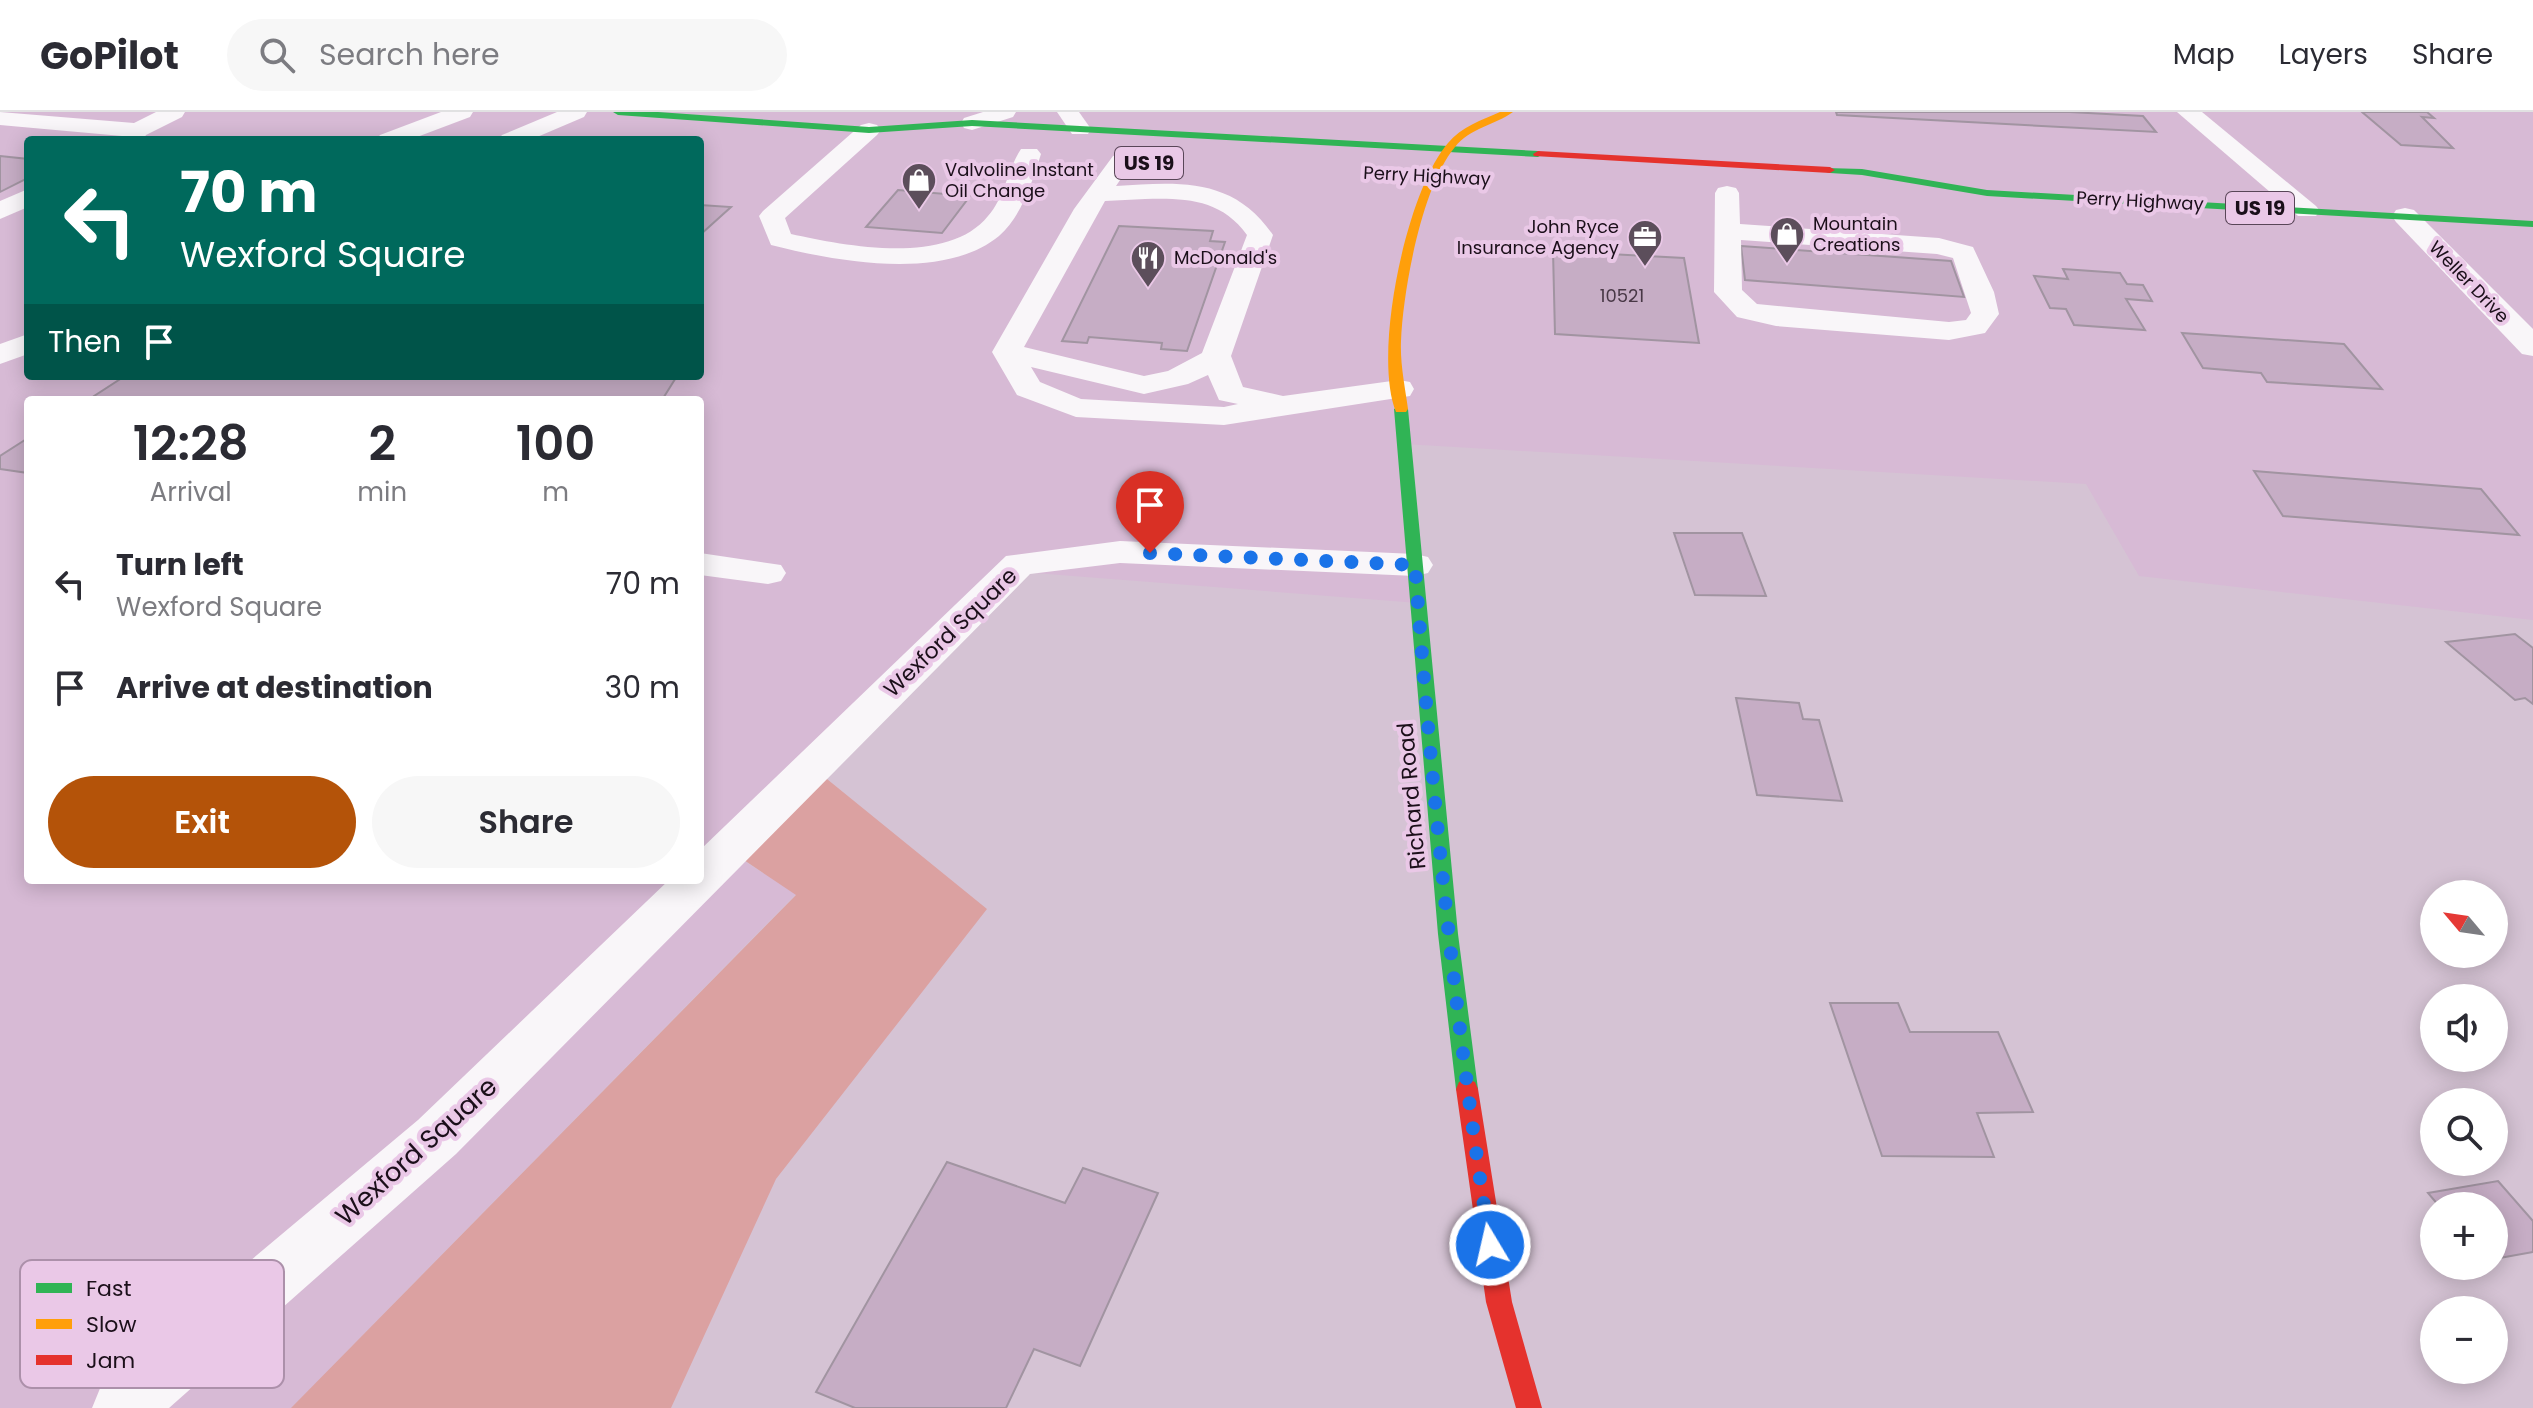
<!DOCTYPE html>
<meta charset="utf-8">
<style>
body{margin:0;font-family:Poppins,sans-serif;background:#f7f7f7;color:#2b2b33;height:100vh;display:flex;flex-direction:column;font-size:30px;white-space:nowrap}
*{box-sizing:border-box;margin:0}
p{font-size:26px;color:#7c7c81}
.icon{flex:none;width:44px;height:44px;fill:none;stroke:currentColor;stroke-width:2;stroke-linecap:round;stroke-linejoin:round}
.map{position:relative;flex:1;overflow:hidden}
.sheet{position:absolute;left:24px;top:284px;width:680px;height:488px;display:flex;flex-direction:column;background:#fff;border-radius:8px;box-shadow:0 4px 20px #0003}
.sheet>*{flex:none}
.guide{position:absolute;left:24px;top:24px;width:680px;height:244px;border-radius:8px;box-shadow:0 4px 20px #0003;background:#00695c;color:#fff;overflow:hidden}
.needle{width:52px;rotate:299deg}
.buttons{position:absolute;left:2420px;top:768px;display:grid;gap:16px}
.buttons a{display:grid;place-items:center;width:88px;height:88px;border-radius:50%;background:#fff;box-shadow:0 4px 20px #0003;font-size:40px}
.pin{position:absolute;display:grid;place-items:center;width:68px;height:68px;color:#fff;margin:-82px -34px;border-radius:50% 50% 50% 0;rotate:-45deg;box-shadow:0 0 8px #0007}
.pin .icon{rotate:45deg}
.me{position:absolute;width:88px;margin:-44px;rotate:351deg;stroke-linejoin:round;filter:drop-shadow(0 0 6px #0008)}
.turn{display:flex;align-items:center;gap:28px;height:168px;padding:0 24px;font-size:36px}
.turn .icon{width:104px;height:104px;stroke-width:2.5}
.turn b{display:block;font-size:56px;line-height:68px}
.then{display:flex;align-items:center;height:76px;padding:0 24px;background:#0003;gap:16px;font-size:30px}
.eta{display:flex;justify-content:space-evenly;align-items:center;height:136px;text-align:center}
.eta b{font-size:48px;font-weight:600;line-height:56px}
.cta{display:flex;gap:16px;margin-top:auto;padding:16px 24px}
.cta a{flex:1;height:92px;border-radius:48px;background:#b45309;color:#fff;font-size:32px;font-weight:600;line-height:92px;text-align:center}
.cta a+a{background:#f7f7f7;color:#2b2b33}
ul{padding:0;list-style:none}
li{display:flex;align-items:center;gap:24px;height:104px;padding:0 24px}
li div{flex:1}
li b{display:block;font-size:30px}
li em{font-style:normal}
header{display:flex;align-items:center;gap:48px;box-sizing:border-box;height:112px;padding:0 40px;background:#fff;border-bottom:2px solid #e1e1e2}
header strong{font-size:38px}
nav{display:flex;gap:44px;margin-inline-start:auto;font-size:28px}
.search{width:560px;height:72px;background:#f7f7f7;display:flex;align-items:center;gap:20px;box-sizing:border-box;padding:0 28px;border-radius:44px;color:#7c7c81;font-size:30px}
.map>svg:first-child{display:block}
.built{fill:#d7bad5;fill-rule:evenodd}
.green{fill:#dba1a1}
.building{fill:#c6adc5;stroke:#a194a1;stroke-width:2}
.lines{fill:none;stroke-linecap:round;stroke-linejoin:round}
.lane{fill:#f9f6f9;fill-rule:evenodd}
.street{fill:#f9f6f9;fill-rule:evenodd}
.fast{fill:#30b455;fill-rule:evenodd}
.slow{fill:#ff9f0a;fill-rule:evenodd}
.jam{fill:#e5322d;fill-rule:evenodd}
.route{stroke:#1a73e8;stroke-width:14;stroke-dasharray:0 25.2}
.labels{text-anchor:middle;stroke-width:8;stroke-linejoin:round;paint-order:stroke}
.far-poi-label{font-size:18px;fill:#1b0f1a;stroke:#eac8e7;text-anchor:start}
.far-street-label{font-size:18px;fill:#1b0f1a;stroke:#eac8e7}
.number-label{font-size:18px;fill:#483846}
.shield{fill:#eac8e7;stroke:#594658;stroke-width:2}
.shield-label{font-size:20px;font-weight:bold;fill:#1b0f1a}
.street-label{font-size:22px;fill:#1b0f1a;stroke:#eac8e7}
.near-street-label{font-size:26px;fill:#1b0f1a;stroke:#eac8e7}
.key{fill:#eac8e7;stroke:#ac90aa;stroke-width:2}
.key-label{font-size:22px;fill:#1b0f1a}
</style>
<header>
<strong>GoPilot</strong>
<div class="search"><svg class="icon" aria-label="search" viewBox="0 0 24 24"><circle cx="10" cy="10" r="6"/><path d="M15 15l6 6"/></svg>Search here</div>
<nav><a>Map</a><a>Layers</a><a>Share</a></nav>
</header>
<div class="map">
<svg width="2533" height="1296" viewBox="0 0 2533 1296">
<rect width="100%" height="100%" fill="#d5c3d4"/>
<path class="built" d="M0 0H2533V508L2139 464 2086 372 1404 332 1418 491 1021 460 741 747 796 782 291 1296H0ZM28 28H700V264H28ZM28 288H700V768H28Z"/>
<polygon class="green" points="822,663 987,797 776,1067 671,1296 291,1296 796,783 741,746"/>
<g class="building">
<polygon points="1836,0 2070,0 2143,4 2156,20 1837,3"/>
<polygon points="2362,0 2427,0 2434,6 2422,5 2453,36 2401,33"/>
<polygon points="0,44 28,47 28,66 0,80"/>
<polygon points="898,78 970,84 942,121 866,115"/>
<polygon points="700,93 731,95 700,123"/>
<polygon points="1119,114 1213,119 1210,129 1225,130 1187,239 1161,237 1162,231 1089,225 1087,231 1062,229"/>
<polygon points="1741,134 1951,149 1964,185 1745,168"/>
<polygon points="1553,139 1684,146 1699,231 1555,222"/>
<polygon points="2063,157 2120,161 2127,172 2143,173 2152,189 2126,187 2145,218 2074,213 2066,197 2050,196 2034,164 2068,167"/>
<polygon points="2182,221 2344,232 2382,277 2267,270 2261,261 2203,256"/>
<polygon points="125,264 677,264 662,288 88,288"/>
<polygon points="28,326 28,361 0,357 0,344"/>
<polygon points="2254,359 2481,377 2519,423 2283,404"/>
<polygon points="1674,421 1742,421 1766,484 1695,483"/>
<polygon points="2515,522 2533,536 2533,592 2525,586 2515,588 2446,530"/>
<polygon points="1736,586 1799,591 1803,607 1819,608 1842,689 1757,683"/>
<polygon points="1830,891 1898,891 1910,920 1998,920 2033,1000 1977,1001 1994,1045 1882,1044"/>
<polygon points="947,1050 1065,1091 1083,1056 1158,1081 1080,1254 1034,1237 1006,1296 855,1296 816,1280"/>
<polygon points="2498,1069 2533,1109 2533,1140 2494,1147 2494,1094 2439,1094 2428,1081"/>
</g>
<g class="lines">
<g class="lane">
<polygon points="0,0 134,11 156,0 185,0 182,5 146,23 143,28 119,28 122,24 0,13"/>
<polygon points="441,0 473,0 470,5 409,28 376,28 380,23"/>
<polygon points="557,0 587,0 584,5 530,28 498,28 502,23"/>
<polygon points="983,0 1016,0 1013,5 972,18 964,16 961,11 964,6"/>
<polygon points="1057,0 1079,0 1091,17 1088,22 1072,22"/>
<polygon points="2177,0 2202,0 2316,94 2320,99 2316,104 2298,104"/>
<path d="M869 11 877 13 881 18 877 23 785 106 791 122C845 134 948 154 988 104 1005 85 1007 58 1021 37H1037L1041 42C1032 70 1022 104 999 124 943 170 835 149 771 133L759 104 763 99 861 13Z"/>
<path d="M1121 42 1129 44 1133 49 1116 74C1180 70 1233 65 1273 123L1231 244 1243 275 1283 284 1399 268 1410 270 1414 277 1410 284 1224 313 1076 305 1017 283 992 240 1074 97 1113 44ZM1145 87C1186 86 1221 87 1247 123L1202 241 1168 259 1144 264 1024 235 1105 89ZM1031 255 1144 282 1188 272 1208 263 1219 288 1238 292 1224 295 1081 287 1040 270Z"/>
<path d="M1727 74 1736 76 1739 81 1740 112 1939 126 1973 135 1994 180 1999 202 1985 221 1949 228 1776 214 1737 205 1714 180 1715 81 1718 76ZM1741 128 1937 142 1953 146 1971 201 1966 208 1949 210 1757 192 1742 178Z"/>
<polygon points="28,77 28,95 0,107 0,89"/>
<polygon points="28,222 28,242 0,252 0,232"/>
<polygon points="1120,429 1415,442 1428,445 1433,453 1428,461 1415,464 1120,451 1030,462 456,1042 169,1296 92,1296 101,1274 418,1008 669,768 700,768 700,738 1006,444"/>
<polygon points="700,441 781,453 786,461 781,469 768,472 700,463"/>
</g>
<polygon class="street" points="2405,96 2414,98 2533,217 2533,244 2522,242 2396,110 2392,104 2396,98"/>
<g class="fast">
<polygon points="613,0 658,0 869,15 972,8 1538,39 1543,42 1538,45 972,14 869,21 618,3"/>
<polygon points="1826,56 1862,57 1987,78 2533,109 2533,115 1987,84 1862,63 1830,61 1826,60"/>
<polygon points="1401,293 1408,297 1458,822 1478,977 1475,984 1467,987 1459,984 1456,977 1438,822 1394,297"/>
</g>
<path class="slow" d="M1500 0H1513C1495 13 1470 16 1455 35 1422 74 1403 178 1401 229 1400 252 1405 275 1408 297L1406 300H1396C1372 241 1407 78 1448 31 1461 15 1482 8 1500 0Z"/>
<g class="jam">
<polygon points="1538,39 1830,55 1835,58 1830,61 1534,44 1533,42"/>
<polygon points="1467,967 1475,970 1478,977 1512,1190 1542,1296 1516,1296 1486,1190 1456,977 1459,970"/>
</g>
</g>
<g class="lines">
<path class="route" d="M1150 441 1415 453C1432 681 1455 908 1490 1133"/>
</g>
<defs>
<g id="shop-pin" transform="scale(1.8)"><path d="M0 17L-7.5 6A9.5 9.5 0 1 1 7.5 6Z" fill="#5c4e5b" stroke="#eac8e7"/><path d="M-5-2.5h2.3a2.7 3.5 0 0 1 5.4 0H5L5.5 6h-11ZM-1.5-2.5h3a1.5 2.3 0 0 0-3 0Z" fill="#fff"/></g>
<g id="office-pin" transform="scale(1.8)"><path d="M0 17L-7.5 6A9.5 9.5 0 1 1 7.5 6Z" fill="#5c4e5b" stroke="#eac8e7"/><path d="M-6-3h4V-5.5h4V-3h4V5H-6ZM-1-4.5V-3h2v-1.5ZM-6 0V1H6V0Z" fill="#fff"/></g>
<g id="restaurant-pin" transform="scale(1.8)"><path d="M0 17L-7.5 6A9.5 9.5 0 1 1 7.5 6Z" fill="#5c4e5b" stroke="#eac8e7"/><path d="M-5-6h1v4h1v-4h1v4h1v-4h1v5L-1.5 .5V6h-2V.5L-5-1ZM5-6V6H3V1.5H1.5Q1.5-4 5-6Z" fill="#fff"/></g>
</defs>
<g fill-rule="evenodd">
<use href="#shop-pin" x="919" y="68"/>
<use href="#shop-pin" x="1787" y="122"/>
<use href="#office-pin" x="1645" y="125"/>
<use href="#restaurant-pin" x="1148" y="146"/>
</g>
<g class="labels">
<g class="far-poi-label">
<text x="945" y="64">Valvoline Instant<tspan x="945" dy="21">Oil Change</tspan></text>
<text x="1813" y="118">Mountain<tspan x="1813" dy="21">Creations</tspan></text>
<text x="1619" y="121" text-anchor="end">John Ryce<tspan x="1619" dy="21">Insurance Agency</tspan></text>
<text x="1174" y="152">McDonald's</text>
</g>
<g class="far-street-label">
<text transform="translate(1427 64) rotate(3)" y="6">Perry Highway</text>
<text transform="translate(2140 89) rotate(3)" y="6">Perry Highway</text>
<text transform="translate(2469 170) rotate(46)" y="6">Weller Drive</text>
</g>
<g class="number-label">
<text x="1622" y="190">10521</text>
</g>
<g class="shield">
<rect x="1115" y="35" width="68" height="32" rx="6"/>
<rect x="2226" y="80" width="68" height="32" rx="6"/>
</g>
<g class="shield-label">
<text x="1149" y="58">US 19</text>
<text x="2260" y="103">US 19</text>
</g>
<g class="street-label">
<text transform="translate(950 520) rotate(-44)" y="8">Wexford Square</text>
<text transform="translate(1411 684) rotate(-95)" y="8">Richard Road</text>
</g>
<g class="near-street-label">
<text transform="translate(416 1039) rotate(-42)" y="9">Wexford Square</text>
</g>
</g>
<rect x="20" y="1148" width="264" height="128" rx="12" class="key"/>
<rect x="36" y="1171" width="36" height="10" fill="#30b455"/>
<rect x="36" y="1207" width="36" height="10" fill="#ff9f0a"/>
<rect x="36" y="1243" width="36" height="10" fill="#e5322d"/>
<g class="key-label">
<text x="86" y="1184">Fast</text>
<text x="86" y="1220">Slow</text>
<text x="86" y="1256">Jam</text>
</g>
</svg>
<div class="buttons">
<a><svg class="needle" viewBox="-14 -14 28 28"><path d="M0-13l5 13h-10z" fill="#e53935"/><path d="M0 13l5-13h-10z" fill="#7c7c81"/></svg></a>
<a><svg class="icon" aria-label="sound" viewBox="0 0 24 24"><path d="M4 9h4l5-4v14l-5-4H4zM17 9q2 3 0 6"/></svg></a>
<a><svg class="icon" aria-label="search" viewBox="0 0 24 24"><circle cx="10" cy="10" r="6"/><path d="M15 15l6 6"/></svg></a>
<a>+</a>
<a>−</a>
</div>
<div class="pin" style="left:1150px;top:441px;background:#d93025"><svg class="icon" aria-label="arrive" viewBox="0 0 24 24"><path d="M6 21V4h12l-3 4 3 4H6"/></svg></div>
<svg class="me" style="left:1490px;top:1133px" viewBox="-20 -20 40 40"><circle r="17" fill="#1a73e8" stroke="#fff" stroke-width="3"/><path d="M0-11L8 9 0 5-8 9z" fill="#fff"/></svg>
<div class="guide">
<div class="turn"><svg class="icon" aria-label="left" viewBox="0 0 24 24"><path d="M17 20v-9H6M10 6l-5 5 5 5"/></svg><div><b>70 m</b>Wexford Square</div></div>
<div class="then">Then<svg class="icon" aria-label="arrive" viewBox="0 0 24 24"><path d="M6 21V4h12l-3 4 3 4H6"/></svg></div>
</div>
<section class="sheet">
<div class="eta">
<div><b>12:28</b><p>Arrival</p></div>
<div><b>2</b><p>min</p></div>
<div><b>100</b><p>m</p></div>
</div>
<ul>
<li><svg class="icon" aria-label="left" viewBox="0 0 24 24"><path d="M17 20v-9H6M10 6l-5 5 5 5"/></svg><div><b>Turn left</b><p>Wexford Square</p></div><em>70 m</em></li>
<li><svg class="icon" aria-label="arrive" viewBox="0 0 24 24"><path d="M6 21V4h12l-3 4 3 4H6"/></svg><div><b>Arrive at destination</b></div><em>30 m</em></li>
</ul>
<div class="cta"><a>Exit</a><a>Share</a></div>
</section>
</div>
